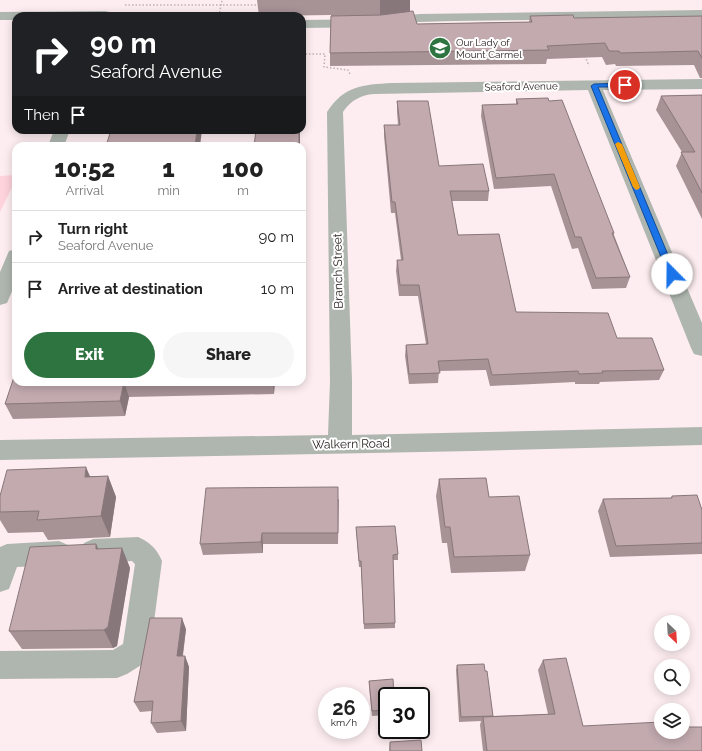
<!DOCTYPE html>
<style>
body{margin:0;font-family:Raleway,sans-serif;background:#f6f6f6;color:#222;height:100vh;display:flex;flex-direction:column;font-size:15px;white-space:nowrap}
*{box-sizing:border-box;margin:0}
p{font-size:13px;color:#767676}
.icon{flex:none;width:22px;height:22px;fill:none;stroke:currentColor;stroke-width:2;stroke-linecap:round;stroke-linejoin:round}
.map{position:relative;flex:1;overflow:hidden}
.panel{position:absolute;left:12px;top:142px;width:294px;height:244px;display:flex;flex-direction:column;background:#fff;border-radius:12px;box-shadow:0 2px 10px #0003}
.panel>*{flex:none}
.top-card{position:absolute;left:12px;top:12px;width:294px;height:122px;border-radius:12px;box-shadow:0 2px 10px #0003;background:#202124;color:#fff;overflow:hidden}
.needle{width:26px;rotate:155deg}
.controls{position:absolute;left:654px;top:615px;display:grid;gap:8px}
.controls a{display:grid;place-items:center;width:36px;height:36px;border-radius:50%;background:#fff;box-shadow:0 2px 10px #0003;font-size:20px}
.speed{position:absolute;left:318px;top:687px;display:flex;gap:8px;font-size:20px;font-weight:700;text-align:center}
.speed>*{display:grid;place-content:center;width:52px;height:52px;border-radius:50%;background:#fff;box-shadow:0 2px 10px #0003;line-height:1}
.speed small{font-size:10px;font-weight:400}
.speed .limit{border:2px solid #111;border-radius:6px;background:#fff;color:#111}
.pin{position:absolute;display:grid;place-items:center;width:34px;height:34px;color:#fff;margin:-17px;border:2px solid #fff;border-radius:50%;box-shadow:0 1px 4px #0007}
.me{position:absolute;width:44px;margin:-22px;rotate:338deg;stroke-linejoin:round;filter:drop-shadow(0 0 3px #0008)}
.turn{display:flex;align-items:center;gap:14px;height:84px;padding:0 12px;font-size:18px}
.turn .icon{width:52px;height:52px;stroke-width:2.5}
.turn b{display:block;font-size:28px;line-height:34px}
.then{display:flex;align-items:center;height:38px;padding:0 12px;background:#0003;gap:8px;font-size:15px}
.eta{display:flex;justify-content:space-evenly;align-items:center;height:68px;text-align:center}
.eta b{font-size:24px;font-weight:800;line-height:28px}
.primary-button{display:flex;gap:8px;margin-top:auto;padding:8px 12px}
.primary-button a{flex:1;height:46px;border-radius:24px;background:#2e7440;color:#fff;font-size:16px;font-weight:800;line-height:46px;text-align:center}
.primary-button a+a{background:#f6f6f6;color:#222}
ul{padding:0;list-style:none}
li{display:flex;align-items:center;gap:12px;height:52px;padding:0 12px;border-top:1px solid #e0e0e0}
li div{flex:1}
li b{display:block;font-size:15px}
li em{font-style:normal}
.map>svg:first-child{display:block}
.green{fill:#fed3dc}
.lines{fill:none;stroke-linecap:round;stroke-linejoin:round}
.path{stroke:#beb0b2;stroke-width:1.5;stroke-dasharray:1.5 2;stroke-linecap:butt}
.minor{fill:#aeb6af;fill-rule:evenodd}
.wall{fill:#a79296}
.shaded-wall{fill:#88777a}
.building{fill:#c2aaaf;stroke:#88777a}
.route{fill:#1a73e8;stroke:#114b97}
.slow{fill:#f59e0b}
.labels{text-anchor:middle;stroke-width:4;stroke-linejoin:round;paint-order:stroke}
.far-poi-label{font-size:10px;fill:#2b2223;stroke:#fff;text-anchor:start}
.far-street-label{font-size:10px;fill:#2b2223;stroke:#fff}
.street-label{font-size:12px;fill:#2b2223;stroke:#fff}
</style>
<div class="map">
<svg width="702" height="751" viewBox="0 0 702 751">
<rect width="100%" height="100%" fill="#fdedf0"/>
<polygon class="green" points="16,175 16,179 0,212 0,176"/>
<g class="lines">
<g class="path">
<polyline points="125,5 259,5"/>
<polyline points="219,16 222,0"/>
<polyline points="302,54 325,54 324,67 348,70 350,74"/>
<polyline points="585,56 589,66"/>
</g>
<g class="minor">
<polygon points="702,10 702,18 454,21 419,22 380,27 302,28 302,20 380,19 419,14"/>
<polygon points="105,11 110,12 111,16 16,16 16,20 0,20 0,12"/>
<path d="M702 79V89L603 90 702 323V356L694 354 691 348 588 90 374 94C361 95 351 100 343 112L352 381V435L702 427V445L473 451 0 460V440L328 435 330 381 327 112C345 85 362 85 392 83Z"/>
<polygon points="54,130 70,130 64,146 48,146"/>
<polygon points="16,249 16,282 7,303 0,305 0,272 9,251"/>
<path d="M138 537C150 542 157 549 162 561L150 652 146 662 127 674 117 678 0 679V651L113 650 123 644 135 564 132 561 93 563 84 559 80 551 84 543 93 539Z"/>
<polygon points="59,541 68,545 72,553 68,561 59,565 17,567 9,589 0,592 0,547 7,544"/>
</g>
</g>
<g class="wall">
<polygon points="257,0 410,0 410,12 417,24 529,22 530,16 574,18 702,16 702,78 700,78 694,65 616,66 615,64 606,65 602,57 547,59 546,64 330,66 330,53 331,15 259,16"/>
<polygon points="702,95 702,219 676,166 682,152 656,110 661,96"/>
<polygon points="516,99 614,233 614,235 630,277 626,288 592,289 578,248 572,249 551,186 494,189 481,116 482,105 516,104"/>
<polygon points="397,101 439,166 489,191 488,201 452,201 458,235 516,312 617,338 664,370 659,380 600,382 599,384 575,384 575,382 490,386 486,370 439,371 438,383 409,384 405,356 406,345 426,344 418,296 399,296 396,271 397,260 401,260 395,213 391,213 384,136 384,125 398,125 397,112"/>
<polygon points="16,382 285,382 285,386 275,386 274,394 129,397 125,416 13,419 5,404"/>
<polygon points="90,476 108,476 116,497 110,537 48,540 43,532 8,533 0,520 0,496"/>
<polygon points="439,479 489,497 530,555 525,571 451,573 447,543 442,543 436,496"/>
<polygon points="672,496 702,510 702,554 610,557 598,511 603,499 671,498"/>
<polygon points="339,499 338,544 263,544 263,553 203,555 200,544"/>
<polygon points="356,527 398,554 398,560 393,560 395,623 395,628 364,629 361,567 359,567"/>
<polygon points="122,548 130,568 117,646 113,648 22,649 9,631 99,549"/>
<polygon points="186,629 183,656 185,656 189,667 186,731 157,733 151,723 152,711 140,712 134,702"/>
<polygon points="543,660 583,726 661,732 702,751 483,751 480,725 481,721 459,722 456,670 457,665 485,671 493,716 548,714 538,670"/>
<polygon points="369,681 387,696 387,715 372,716 369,686"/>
<polygon points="390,742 422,751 389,751"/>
</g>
<g class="shaded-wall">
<polygon points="380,0 410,0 410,14 380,18"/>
<polygon points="197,130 202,130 200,146 195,146"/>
<rect x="299" y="130" width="1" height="16"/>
<polygon points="124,382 129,397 125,416 120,401"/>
<polygon points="273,382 274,382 274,394"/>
<polygon points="86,467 95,488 85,477"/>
<polygon points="108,476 116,497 110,537 101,516"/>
<polygon points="262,533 263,544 263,553 261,542"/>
<polygon points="96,544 106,564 96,549"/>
<polygon points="122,548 130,568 117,646 113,648 104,630"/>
<polygon points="182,618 186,629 181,667 177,656"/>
<polygon points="185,656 189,667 186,731 181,721"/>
</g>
<g class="building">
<polygon points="413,11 417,24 532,22 530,16 573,15 574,18 702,16 702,58 698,51 620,53 619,51 609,51 605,43 547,46 549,50 330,53 331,16 381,15"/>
<polygon points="702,95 702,193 681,152 695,152 661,96"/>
<polygon points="548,98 549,101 562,100 614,233 612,233 630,277 596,278 581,237 575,237 554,174 496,178 482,105 518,104 516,99"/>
<polygon points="397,101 428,101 439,166 483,164 489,191 450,191 458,235 499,234 516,312 608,313 617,338 652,338 664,370 602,371 603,373 579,374 578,371 492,375 488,359 438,361 440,373 409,374 406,345 428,344 419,285 400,285 397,260 403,260 395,202 392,202 384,125 400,125"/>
<polygon points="111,130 197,130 195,146 106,146"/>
<polygon points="256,130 299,130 299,146 254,146"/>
<polygon points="16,371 16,382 124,382 120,401 5,404"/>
<polygon points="86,467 85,477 108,476 101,516 37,520 39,511 0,512 0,496 7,470"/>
<polygon points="486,478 489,497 519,496 530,555 454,557 450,527 445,527 439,479"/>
<polygon points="338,487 338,533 262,533 261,542 200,544 206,488"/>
<polygon points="697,495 702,510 702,543 616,546 603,499 672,498 672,496"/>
<polygon points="395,526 398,554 393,555 395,623 364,624 361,561 359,561 356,527"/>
<polygon points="96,544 96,549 122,548 108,627 104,630 9,631 30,547"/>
<polygon points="150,618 182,618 177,656 185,656 181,721 151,723 153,701 134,702"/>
<polygon points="566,658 583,726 661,722 661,732 683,732 683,727 702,727 702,751 487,751 483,717 555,714 543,660"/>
<polygon points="484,664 485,671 487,671 493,716 461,717 457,665"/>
<polygon points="393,679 394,696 387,696 387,710 372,711 369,681"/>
<polygon points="421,740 422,751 390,751 390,742"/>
</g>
<polygon class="route" points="625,83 627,84 627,87 598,87 676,274 672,277 668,274 591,86 594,84"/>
<polygon class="slow" points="618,142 622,144 640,187 639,189 636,190 633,187 615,144"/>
<defs>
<g id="school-disc" transform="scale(1.15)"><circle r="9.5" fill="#2e7440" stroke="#fff"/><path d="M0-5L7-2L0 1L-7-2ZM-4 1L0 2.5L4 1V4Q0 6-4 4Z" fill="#fff"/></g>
</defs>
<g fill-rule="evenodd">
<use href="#school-disc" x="440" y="48"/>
</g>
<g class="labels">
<g class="far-poi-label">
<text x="456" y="46">Our Lady of<tspan x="456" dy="12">Mount Carmel</tspan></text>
</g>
<g class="far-street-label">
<text transform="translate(521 86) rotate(-1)" y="4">Seaford Avenue</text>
</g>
<g class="street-label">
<text transform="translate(338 271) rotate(-91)" y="4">Branch Street</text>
<text transform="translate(351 444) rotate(-1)" y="4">Walkern Road</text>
</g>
</g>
</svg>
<div class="controls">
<a><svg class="needle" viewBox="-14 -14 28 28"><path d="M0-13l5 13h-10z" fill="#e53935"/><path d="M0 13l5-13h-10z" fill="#767676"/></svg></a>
<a><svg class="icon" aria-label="search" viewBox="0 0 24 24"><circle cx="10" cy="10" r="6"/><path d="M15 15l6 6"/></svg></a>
<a><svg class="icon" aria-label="layers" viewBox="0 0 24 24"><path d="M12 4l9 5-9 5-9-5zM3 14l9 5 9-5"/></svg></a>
</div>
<div class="speed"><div>26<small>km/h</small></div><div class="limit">30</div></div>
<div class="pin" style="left:625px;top:85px;background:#d93025"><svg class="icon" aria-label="arrive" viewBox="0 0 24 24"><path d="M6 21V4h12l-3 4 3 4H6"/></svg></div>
<svg class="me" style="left:672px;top:274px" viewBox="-20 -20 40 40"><circle r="19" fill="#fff"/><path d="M0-13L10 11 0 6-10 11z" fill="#1a73e8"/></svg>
<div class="top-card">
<div class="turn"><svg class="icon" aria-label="right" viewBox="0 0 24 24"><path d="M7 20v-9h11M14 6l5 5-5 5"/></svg><div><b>90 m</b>Seaford Avenue</div></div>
<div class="then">Then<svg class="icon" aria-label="arrive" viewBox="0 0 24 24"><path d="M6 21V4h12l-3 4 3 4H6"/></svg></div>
</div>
<section class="panel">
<div class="eta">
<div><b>10:52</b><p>Arrival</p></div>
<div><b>1</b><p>min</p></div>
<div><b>100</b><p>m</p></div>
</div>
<ul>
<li><svg class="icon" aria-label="right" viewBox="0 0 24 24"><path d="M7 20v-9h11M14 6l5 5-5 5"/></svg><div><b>Turn right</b><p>Seaford Avenue</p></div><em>90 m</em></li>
<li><svg class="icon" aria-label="arrive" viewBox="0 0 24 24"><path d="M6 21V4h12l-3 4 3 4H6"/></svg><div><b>Arrive at destination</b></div><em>10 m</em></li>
</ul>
<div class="primary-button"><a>Exit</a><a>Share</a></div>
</section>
</div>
